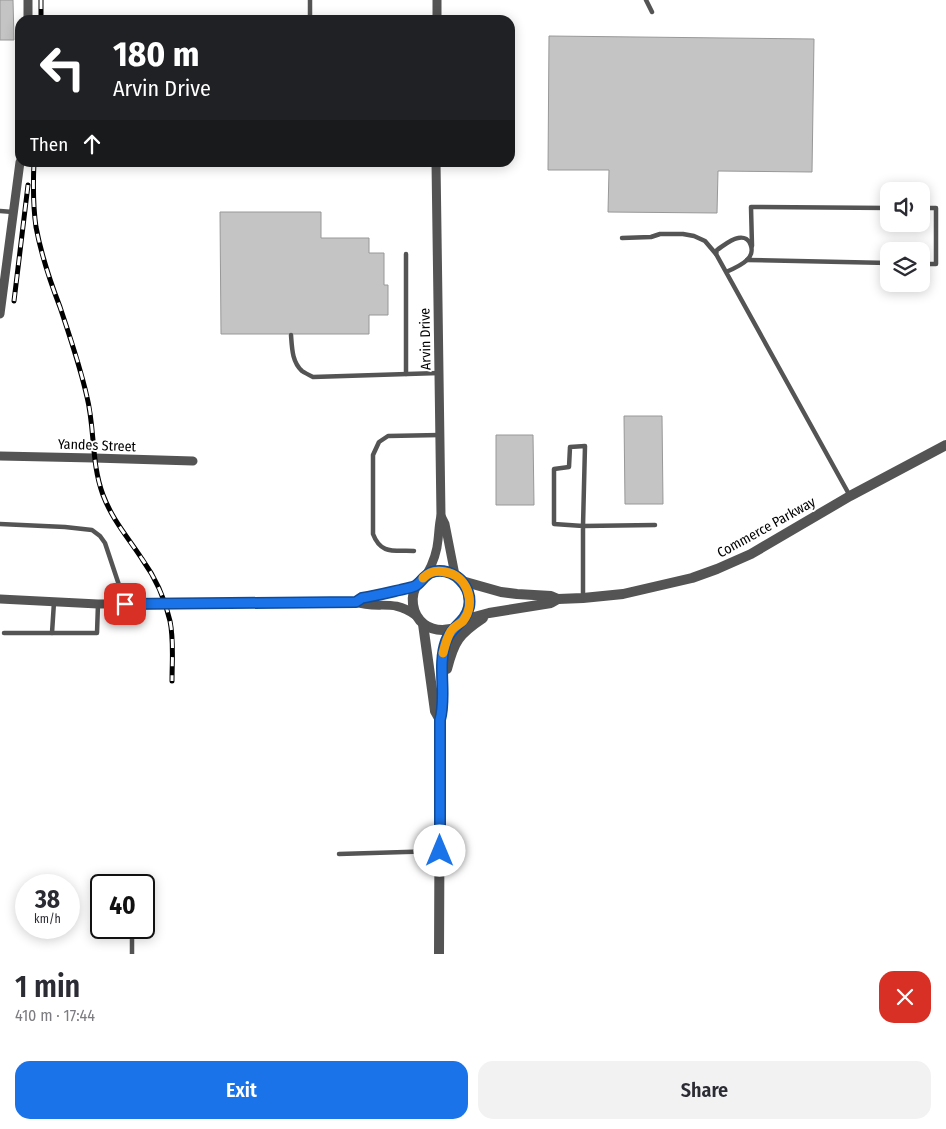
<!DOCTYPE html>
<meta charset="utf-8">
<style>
body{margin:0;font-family:"Fira Sans Condensed",sans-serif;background:#f2f2f3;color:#2b2b33;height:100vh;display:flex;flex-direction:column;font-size:19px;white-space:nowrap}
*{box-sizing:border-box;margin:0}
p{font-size:16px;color:#7c7c81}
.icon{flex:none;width:28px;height:28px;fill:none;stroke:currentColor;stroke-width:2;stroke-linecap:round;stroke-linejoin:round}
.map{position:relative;height:954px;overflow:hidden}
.panel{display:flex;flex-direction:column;background:#fff;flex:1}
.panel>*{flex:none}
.hud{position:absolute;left:15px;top:15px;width:500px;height:152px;border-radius:15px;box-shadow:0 2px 12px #0003;background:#202124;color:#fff;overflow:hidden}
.tools{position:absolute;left:880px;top:182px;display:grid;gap:10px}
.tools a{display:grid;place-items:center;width:50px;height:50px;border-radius:10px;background:#fff;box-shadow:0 2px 12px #0003;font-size:25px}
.speed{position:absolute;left:15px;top:874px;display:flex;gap:10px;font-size:25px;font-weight:700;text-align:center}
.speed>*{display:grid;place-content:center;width:65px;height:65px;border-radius:50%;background:#fff;box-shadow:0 2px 12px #0003;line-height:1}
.speed small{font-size:12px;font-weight:400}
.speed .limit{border:2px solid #111;border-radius:8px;background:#fff;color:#111}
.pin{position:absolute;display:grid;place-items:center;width:42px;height:42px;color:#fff;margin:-21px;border-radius:10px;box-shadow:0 2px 8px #0006}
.me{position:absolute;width:55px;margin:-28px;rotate:0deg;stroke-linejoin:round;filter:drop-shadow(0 0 4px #0008)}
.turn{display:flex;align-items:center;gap:18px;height:105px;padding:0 15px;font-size:22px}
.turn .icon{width:65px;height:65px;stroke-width:2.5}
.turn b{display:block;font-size:35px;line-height:42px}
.then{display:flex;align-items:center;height:48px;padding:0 15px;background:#0003;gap:10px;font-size:19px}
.round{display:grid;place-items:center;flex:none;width:52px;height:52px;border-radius:15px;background:#f2f2f3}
.overview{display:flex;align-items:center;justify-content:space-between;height:85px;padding:0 15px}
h1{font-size:30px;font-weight:600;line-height:38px}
.button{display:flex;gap:10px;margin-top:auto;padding:10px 15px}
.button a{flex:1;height:58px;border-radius:15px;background:#1a73e8;color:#fff;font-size:20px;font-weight:600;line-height:58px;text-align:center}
.button a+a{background:#f2f2f3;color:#2b2b33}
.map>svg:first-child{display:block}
.building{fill:#c4c4c4;stroke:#989898}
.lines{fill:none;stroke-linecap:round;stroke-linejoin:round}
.service{stroke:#545454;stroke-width:4.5}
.minor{stroke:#545454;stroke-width:9}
.tertiary{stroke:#545454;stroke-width:10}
.rail-casing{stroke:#000;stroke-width:5}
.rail{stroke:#fff;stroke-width:3;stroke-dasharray:9;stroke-linecap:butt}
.route-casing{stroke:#114b97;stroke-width:12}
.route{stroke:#1a73e8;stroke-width:9}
.slow{stroke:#f59e0b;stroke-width:9}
.labels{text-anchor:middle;stroke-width:4;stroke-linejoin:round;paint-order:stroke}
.street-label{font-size:14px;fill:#000;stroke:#fff}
</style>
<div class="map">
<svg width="946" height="954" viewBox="0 0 946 954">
<rect width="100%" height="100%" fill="#fff"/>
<g class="building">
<polygon points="0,0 13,0 14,40 0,40"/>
<polygon points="549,36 814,39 812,172 718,171 717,213 608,212 609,170 548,170"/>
<polygon points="220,212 321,212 321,238 369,238 369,253 384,253 384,285 388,285 388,315 369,315 369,334 221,334"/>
<polygon points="624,416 662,416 663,504 625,504"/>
<polygon points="496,435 533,435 534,505 496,505"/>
</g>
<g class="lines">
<g class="service">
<polyline points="310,0 310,20"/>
<polyline points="646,0 652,12"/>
<polyline points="921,208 936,208 936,264 921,264"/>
<polyline points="0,211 13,212"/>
<polyline points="622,238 651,237 660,234 683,234 694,236 705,241 716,254"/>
<polyline points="752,246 751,207 889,208"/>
<polyline points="747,260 889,263"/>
<path d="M726 272C733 269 742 265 747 260 756 252 751 235 738 238 731 239 723 246 717 250L716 254C760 335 806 415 850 496"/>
<path d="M291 335C292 348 292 362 302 371 305 373 309 375 313 377L439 373"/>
<polyline points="406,374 406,254"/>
<polyline points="0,524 65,527 92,530 100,536 105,543 125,603"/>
<path d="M414 551C394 550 381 555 373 534V455L379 442 388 436 440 435"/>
<polyline points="583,598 583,526 585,446 570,447 569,467 554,469 554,524 583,526 655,525"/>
<polyline points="4,633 97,633 98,604"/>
<polyline points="52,633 54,602"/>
<polyline points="339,854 438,851"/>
<polyline points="132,928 132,954"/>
</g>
<g class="minor">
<polyline points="28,20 28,0"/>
<polyline points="437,20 437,0"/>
<polyline points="0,314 20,162"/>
<polyline points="0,456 94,458 193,461"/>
<polyline points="441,516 445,524 455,575"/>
<path d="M427 574C433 563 437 553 438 540 439 532 439 524 441 516L436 162"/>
<path d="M0 599 98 604 356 602C377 610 393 598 415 615"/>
<polyline points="356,602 363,598 416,586"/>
</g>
<g class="tertiary">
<path d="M441 571C449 572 456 574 462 580 474 594 471 625 451 629 405 638 399 574 441 571Z"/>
<polyline points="462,581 501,592 517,594 551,596 558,599 583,598 623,594 692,578 717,569 751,554 850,496 946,445"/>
<polyline points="463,620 489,613 551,603 558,599"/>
<polyline points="423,624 435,711 440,720"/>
<path d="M447 669C454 641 459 634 483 618"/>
<path d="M439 954 440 720C443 708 442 698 442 685 442 664 443 648 452 629"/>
</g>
<g class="rail-casing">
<g id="rail">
<polyline points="41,0 41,20"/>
<path d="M34 162C33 184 33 206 36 227 41 254 50 281 60 307 70 337 80 366 87 397 95 429 91 463 103 495 113 521 127 536 142 559 155 577 165 599 170 621 174 640 172 662 172 681"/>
<polyline points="14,301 28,185"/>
</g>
</g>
<use href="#rail" class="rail"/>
</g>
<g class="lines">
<g class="route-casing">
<path id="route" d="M125 604 356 602 362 598C375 596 387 593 400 590 404 589 410 588 415 586 421 583 424 575 432 572 453 566 473 586 469 607 465 624 452 625 446 641 437 666 447 695 440 720V851"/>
</g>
<use href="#route" class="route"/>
<path class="slow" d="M423 578C429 572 436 570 445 572 467 575 477 603 463 621 459 625 454 626 451 631 447 637 445 645 443 653"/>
</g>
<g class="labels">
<g class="street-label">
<text transform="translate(425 339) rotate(-91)" y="5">Arvin Drive</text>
<text transform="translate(97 445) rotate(2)" y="5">Yandes Street</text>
<text transform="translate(766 527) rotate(-29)" y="5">Commerce Parkway</text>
</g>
</g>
</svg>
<div class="tools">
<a><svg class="icon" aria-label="sound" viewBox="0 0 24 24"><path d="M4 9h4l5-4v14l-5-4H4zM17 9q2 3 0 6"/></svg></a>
<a><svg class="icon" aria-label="layers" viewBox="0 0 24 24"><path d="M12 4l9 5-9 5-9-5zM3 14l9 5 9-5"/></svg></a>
</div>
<div class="speed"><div>38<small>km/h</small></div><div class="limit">40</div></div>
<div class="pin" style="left:125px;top:604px;background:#d93025"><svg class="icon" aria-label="arrive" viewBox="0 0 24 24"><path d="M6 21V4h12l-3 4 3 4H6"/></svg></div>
<svg class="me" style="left:440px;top:851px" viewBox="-20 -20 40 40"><circle r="19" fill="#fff"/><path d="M0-13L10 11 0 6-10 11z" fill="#1a73e8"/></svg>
<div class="hud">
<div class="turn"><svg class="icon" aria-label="left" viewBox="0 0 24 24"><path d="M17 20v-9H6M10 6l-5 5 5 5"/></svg><div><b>180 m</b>Arvin Drive</div></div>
<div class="then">Then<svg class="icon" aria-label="ahead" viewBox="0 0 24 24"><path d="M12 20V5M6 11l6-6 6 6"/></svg></div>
</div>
</div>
<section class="panel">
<div class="overview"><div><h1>1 min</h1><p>410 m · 17:44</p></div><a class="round" style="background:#d93025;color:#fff"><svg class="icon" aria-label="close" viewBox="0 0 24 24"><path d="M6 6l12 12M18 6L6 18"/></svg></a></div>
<div class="button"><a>Exit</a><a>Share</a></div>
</section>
